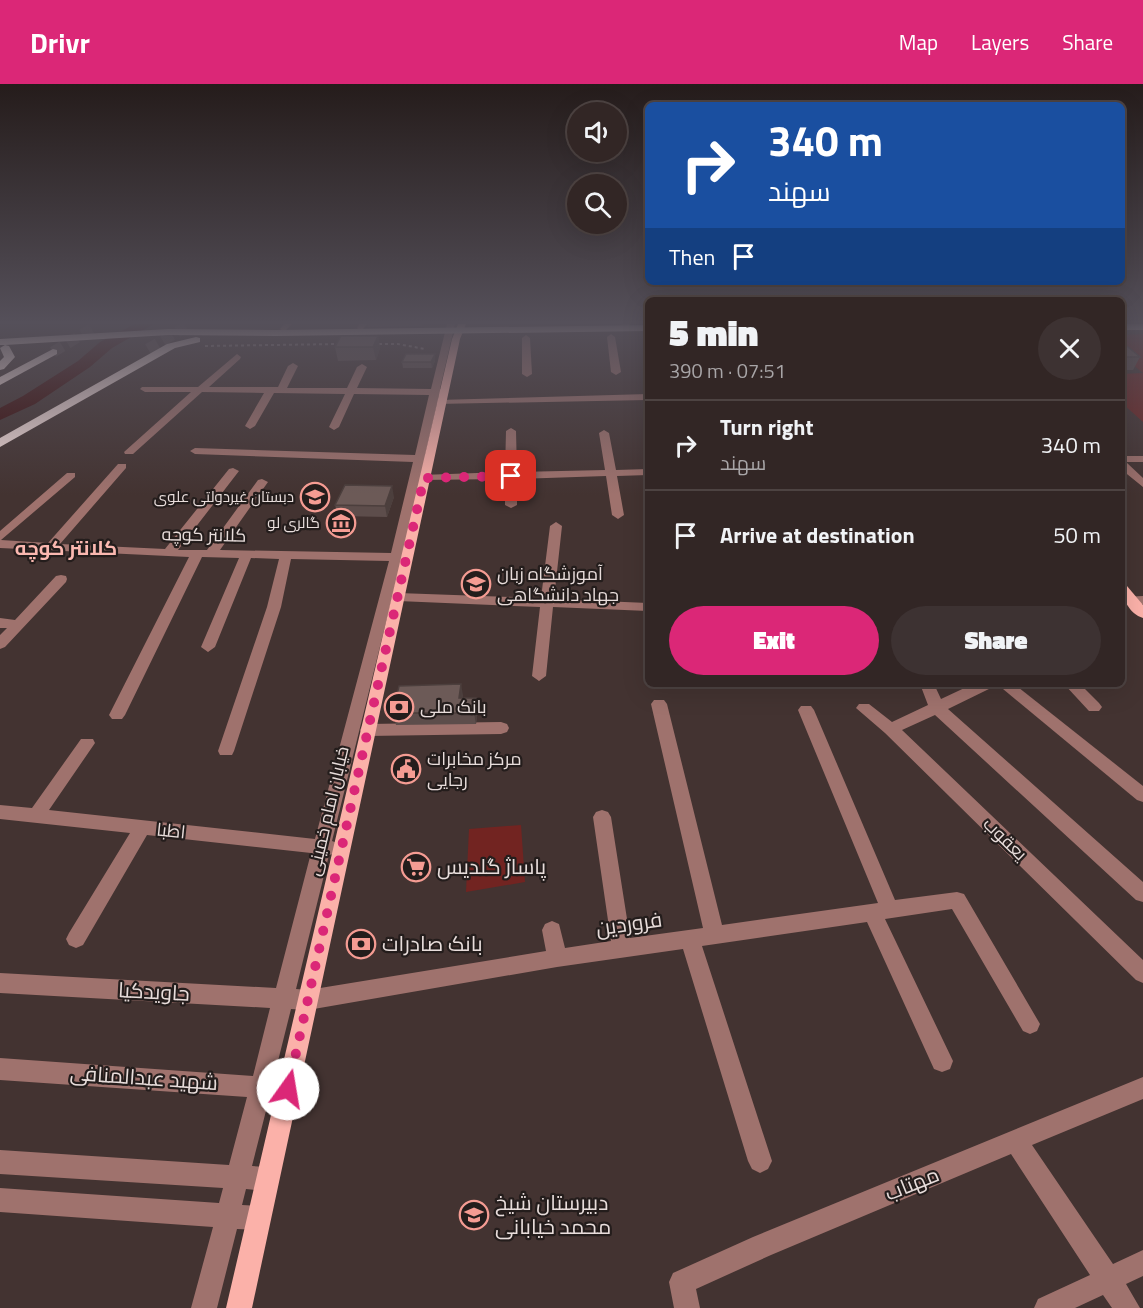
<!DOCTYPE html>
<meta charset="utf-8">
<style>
body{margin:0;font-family:"Titillium Web",Cairo,sans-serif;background:#3d3232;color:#f1f3f6;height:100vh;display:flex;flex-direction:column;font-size:22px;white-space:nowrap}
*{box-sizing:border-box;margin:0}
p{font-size:20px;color:#a8a5a7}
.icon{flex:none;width:33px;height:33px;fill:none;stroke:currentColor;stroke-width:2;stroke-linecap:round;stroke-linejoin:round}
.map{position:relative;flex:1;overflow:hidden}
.panel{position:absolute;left:645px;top:213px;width:480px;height:390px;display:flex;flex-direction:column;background:#322625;border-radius:9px;box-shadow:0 6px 24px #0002,0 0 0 2px #4d4342}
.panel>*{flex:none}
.top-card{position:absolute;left:645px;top:18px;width:480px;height:183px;border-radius:9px;box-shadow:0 6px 24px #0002,0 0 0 2px #4d4342;background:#1a4fa0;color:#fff;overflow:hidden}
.controls{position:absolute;left:567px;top:18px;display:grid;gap:12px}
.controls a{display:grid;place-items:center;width:60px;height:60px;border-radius:50%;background:#322625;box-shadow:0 6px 24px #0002,0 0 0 2px #4d4342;font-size:30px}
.pin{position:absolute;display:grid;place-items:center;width:51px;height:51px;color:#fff;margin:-26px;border-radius:12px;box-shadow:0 3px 9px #0006}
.me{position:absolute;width:66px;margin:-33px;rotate:13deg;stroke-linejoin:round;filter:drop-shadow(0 0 4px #0008)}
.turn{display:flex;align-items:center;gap:21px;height:126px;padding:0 24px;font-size:27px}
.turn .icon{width:78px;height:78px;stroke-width:2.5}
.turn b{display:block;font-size:42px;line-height:51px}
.then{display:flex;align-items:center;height:57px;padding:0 24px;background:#0003;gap:12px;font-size:22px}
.round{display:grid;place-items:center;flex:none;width:63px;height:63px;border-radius:32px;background:#3d3232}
.overview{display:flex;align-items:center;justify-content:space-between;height:102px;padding:0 24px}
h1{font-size:36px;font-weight:800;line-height:45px}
.primary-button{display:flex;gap:12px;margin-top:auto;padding:12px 24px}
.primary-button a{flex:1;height:69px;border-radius:36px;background:#db2777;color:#fff;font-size:24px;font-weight:800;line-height:69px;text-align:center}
.primary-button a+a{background:#3d3232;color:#f1f3f6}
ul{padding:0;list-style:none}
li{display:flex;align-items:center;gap:18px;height:90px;padding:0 24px;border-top:2px solid #4d4342}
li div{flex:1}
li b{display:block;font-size:22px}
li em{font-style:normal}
header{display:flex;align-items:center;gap:36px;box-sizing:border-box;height:84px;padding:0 30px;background:#db2777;color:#fff}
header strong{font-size:28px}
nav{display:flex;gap:33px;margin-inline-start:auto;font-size:21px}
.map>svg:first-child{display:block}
.green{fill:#722421}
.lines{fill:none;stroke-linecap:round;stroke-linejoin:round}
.river{fill:#3b0a08;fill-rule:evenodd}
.highway-tunnel{stroke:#5c4c4a;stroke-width:11;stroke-dasharray:11 6;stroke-linecap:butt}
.path{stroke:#938583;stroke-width:2;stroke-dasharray:3 3;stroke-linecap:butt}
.minor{fill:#9f726d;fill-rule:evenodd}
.major{fill:#fbb1a9;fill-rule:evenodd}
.highway{fill:#f4ddda;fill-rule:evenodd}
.wall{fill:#5d4d4b}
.shaded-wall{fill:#4c3f3d}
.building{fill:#6c5a57;stroke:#4c3f3d;stroke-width:1.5}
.route{stroke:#db2777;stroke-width:10;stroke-dasharray:0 18}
.labels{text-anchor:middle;stroke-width:4.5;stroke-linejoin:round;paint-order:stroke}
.far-poi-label{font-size:15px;fill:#e8dddb;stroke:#241d1c;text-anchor:end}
.street-label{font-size:18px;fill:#e8dddb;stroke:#241d1c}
.poi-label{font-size:18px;fill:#e8dddb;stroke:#241d1c;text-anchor:start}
.neighbourhood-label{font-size:20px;font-weight:bold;fill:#fbb8b0;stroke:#241d1c}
.near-poi-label{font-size:21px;fill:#e8dddb;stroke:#241d1c;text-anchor:start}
.near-street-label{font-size:21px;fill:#e8dddb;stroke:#241d1c}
</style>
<header>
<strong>Drivr</strong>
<nav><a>Map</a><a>Layers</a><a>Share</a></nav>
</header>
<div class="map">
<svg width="1143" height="1224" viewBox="0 0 1143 1224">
<rect width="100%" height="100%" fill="#433331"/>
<g class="green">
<polygon points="1143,250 1143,289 1122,272 1122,251"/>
<polygon points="1143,289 1143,338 1122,319 1122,290"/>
<polygon points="521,741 525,798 466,808 469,745"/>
</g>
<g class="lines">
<polygon class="river" points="135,240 154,240 112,264 90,283 35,320 0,336 0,324 23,312 78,277 100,258"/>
<g class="highway-tunnel">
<polyline points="148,265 186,243"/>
<polyline points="53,268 93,244"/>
</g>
<g class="path">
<polyline points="379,260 398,260 425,265"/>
<polyline points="205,262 339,260"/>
</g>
<g class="minor">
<polygon points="284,240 292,240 284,248 280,245"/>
<polygon points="359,240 367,240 361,247 357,244"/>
<polygon points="447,240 455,240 440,305 449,308 439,311 438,316 648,310 648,316 437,320 425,372 434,375 424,378 421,391 505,388 506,347 511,344 516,347 517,388 605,386 599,349 604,346 609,349 616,386 648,385 648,391 617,392 624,431 618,435 612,431 606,392 517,395 517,421 511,424 505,421 505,395 420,396 403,469 410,473 401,477 393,510 398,509 541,514 550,442 556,438 562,442 554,515 648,519 648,527 553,523 546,592 539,597 532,592 540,523 398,517 392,514 332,757 337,759 340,764 337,769 329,771 296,905 308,906 546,867 542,846 545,840 552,837 559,840 565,864 611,857 593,733 596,728 602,726 608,728 611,733 630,854 703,844 651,620 654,616 664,616 667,620 722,841 878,819 798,626 801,622 811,622 814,626 895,816 957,808 964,810 1040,940 1037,947 1030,950 1023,947 952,825 885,835 953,977 950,985 942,988 934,985 867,838 702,862 772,1077 768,1085 760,1089 752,1085 748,1077 683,865 557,883 308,926 291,925 274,993 296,997 299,1005 296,1013 288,1016 269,1015 252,1082 267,1083 275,1087 279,1095 275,1103 267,1107 246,1105 242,1121 259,1122 268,1125 271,1134 268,1143 259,1146 237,1145 217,1224 191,1224 213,1143 0,1128 0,1104 219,1119 223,1104 0,1090 0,1066 229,1081 247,1013 0,996 0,974 253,992 270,924 0,909 0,889 276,904 311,769 147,751 83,861 76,864 69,861 66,855 69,849 130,749 0,735 0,721 32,724 81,655 93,655 95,659 49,726 315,755 389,477 291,475 281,523 234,667 232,671 220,671 218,667 267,523 279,475 251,474 215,563 208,568 201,563 239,474 202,473 125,631 122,635 112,635 109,631 189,473 0,464 0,447 67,389 75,389 75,393 1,456 48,459 118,380 126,380 126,384 60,460 165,465 229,385 233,384 239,387 178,466 207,466 258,396 262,395 268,398 220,466 391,469 413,378 195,370 190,367 195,364 415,371 429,311 354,310 339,343 334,346 329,343 345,310 274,309 255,342 250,345 245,342 264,309 202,308 133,370 125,370 124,368 191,308 145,308 140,305 142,303 198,303 237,270 241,273 240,275 209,303 278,303 288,282 293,279 298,282 287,304 347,304 357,283 362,280 367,283 357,304 431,305"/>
<polygon points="622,240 630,240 630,241 626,244"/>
<polygon points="611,250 615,253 621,288 616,291 611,288 607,253"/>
<polygon points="526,251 530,254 532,290 527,293 522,290 522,254"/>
<polygon points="1122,372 1143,372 1143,378 1126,378 1143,394 1143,403 1122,386"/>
<polygon points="61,491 66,492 67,495 66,498 5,563 0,565 0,551 7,544 0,544 0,534 15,536 56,492"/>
<polygon points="1143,512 1143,520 1122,521 1122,513"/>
<polygon points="920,600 934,600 941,615 973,600 993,600 991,604 948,625 1143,798 1143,818 1136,816 935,631 902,646 1143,876 1143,899 1136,896 885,649 856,624 859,620 869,620 892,638 928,621"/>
<polygon points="997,600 1014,600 1143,702 1143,718 1137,716"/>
<polygon points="1064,600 1080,600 1099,619 1102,623 1099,627 1089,627"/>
<polygon points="501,638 507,640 509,644 507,648 501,650 368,652 362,650 360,646 362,642 368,640"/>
<polygon points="1143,993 1143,1015 1032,1061 1113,1180 1143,1166 1143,1192 1126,1200 1140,1224 1112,1224 1103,1211 1075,1224 1034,1224 1038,1215 1090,1191 1011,1070 771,1171 696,1205 700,1224 674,1224 669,1198 673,1189 753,1153"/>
</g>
<g class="major">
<polygon points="458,240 466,240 460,255 252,1224 226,1224 452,255"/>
<path d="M1122 501 1127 502 1143 521V534C1129 530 1122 514 1122 501Z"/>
</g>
<g class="highway">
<rect x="1122" y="240" width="21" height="6"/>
<polygon points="648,241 648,247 275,252 168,251 5,261 9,262 15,273 4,285 0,286 0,277 4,273 0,264 5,261 0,261 0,255 168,245 275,246"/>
<polygon points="196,253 200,254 200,258 175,264 0,363 0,354 167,260"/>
<polygon points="53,265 57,266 57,270 0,301 0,293"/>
</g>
</g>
<g class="wall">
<polygon points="368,240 423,240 421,242 368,243"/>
<polygon points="378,252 380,264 376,276 338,277 335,263"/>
<polygon points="1122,258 1140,273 1133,286 1122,286"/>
<polygon points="435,270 435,277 432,284 403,284 402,278"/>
<polygon points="394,413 387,433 338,432 335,421"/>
<polygon points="463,611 462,614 476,614 478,625 476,640 396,641 393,629"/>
</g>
<g class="shaded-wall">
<polygon points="378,252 380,264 376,276 373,263"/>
<polygon points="435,270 435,277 432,284 431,278"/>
<polygon points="392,402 394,413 387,433 385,422"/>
<polygon points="461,600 463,611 461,626 459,614"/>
<polygon points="476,614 478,625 476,640 474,629"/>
</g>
<g class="building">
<polygon points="341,252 378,252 373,263 335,263"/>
<polygon points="1122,258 1140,273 1122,273"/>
<polygon points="406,270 435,270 431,278 402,278"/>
<polygon points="345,401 392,402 385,422 335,421"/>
<polygon points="461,600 459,614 476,614 474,629 393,629 399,602"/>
</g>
<linearGradient id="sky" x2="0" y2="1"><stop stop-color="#251c1b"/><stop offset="0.58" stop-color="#55505a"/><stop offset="1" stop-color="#55505a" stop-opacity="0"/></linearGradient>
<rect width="1143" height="411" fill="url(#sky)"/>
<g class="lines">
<polyline class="route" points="288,1005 424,394 511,392"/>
</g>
<defs>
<g id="school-ring" transform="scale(1.5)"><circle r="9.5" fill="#241d1c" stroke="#f59c93" stroke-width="1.5"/><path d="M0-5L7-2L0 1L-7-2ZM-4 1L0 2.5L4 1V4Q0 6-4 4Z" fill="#f59c93"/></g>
<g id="museum-ring" transform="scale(1.5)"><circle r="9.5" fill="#241d1c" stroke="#f59c93" stroke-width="1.5"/><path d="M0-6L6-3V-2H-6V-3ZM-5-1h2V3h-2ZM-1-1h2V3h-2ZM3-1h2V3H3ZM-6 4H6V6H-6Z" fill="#f59c93"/></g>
<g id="bank-ring" transform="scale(1.5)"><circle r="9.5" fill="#241d1c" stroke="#f59c93" stroke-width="1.5"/><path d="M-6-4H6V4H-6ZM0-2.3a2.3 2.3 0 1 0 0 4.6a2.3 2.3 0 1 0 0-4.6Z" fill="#f59c93"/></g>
<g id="civic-ring" transform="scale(1.5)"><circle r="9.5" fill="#241d1c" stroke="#f59c93" stroke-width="1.5"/><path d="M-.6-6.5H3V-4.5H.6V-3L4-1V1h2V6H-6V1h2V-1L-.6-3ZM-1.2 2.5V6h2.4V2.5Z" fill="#f59c93"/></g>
<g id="supermarket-ring" transform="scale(1.5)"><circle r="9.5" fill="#241d1c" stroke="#f59c93" stroke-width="1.5"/><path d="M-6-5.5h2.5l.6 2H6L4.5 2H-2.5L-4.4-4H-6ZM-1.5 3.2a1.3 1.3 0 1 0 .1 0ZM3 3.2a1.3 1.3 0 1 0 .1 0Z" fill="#f59c93"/></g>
</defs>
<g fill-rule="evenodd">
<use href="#school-ring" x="315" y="413"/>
<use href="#museum-ring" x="341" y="439"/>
<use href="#school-ring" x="476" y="500"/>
<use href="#bank-ring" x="399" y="623"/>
<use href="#civic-ring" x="406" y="685"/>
<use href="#supermarket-ring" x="416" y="783"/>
<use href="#bank-ring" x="361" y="860"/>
<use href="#school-ring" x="474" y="1131"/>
</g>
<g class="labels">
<g class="far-poi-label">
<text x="294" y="418">دبستان غیردولتی علوی</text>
<text x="320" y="444">گالری لو</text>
</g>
<g class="street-label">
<text transform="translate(204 451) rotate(1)" y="6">کلانتر کوچه</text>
<text transform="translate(328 727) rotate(-77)" y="6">خیابان امام خمینی</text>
<text transform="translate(171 747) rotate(6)" y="6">اطبا</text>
<text transform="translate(1005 755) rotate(44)" y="6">یعقوب</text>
</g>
<g class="poi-label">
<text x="497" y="496">آموزشگاه زبان<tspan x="497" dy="21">جهاد دانشگاهی</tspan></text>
<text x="420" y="629">بانک ملی</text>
<text x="427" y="681">مرکز مخابرات<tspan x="427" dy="21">رجایی</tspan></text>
</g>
<g class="neighbourhood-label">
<text x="66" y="471">کلانتر کوچه</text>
</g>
<g class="near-poi-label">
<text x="437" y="790">پاساژ گلدیس</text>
<text x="382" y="867">بانک صادرات</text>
<text x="495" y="1126">دبیرستان شیخ<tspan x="495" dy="24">محمد خیابانی</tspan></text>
</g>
<g class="near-street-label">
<text transform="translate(629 840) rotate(-8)" y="7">فروردین</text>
<text transform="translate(154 908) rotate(3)" y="7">جاویدکیا</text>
<text transform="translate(144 994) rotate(4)" y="7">شهید عبدالمنافی</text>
<text transform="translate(912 1100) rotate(-22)" y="7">مهتاب</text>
</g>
</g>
</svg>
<div class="controls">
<a><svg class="icon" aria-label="sound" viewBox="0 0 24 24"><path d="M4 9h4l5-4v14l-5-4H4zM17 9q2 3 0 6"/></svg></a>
<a><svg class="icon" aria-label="search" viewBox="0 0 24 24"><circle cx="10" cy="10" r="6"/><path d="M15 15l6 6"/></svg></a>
</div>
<div class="pin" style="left:511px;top:392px;background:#d93025"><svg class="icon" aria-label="arrive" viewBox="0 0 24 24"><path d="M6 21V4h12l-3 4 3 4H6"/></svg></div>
<svg class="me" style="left:288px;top:1005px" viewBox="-20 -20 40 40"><circle r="19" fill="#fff"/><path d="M0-13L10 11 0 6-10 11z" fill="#db2777"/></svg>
<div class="top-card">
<div class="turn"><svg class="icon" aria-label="right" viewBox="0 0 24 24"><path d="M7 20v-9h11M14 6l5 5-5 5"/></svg><div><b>340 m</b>سهند</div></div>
<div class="then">Then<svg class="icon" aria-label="arrive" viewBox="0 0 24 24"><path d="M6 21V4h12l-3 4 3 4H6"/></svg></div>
</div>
<section class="panel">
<div class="overview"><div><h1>5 min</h1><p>390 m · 07:51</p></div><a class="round"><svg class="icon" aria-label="close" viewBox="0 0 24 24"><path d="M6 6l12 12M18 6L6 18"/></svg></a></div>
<ul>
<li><svg class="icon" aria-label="right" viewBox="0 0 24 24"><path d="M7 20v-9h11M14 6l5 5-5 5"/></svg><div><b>Turn right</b><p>سهند</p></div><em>340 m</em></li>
<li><svg class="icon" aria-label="arrive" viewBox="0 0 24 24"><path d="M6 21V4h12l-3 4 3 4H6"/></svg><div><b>Arrive at destination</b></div><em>50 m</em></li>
</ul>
<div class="primary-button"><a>Exit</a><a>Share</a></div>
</section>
</div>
